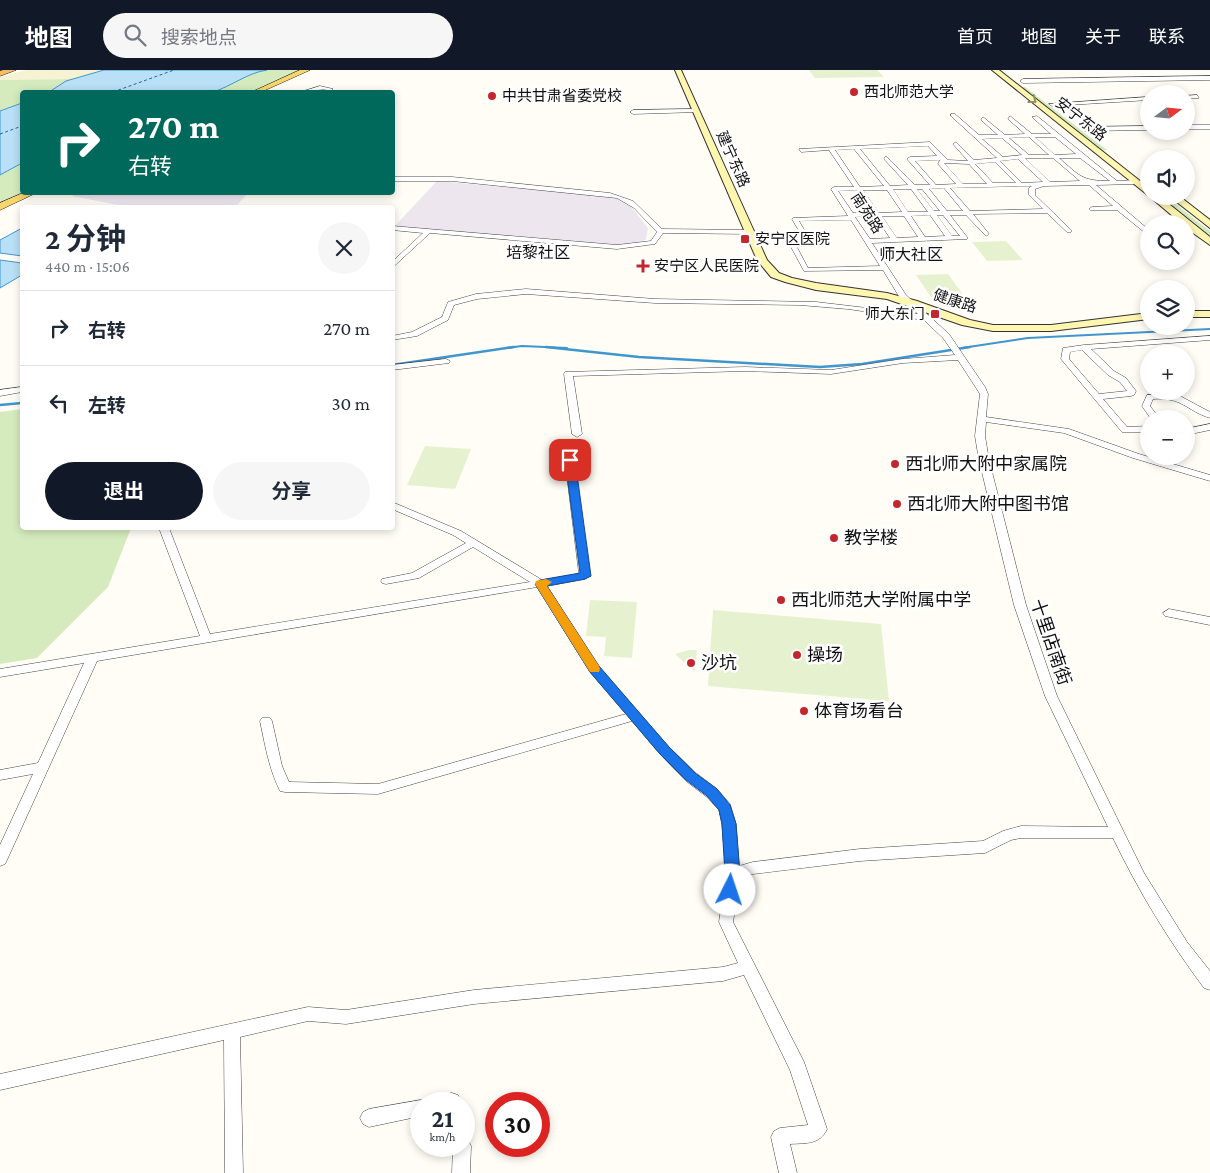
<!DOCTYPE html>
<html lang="zh">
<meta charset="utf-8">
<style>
body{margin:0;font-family:"Crimson Pro","Noto Sans SC",serif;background:#f6f6f7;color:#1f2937;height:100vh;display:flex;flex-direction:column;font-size:19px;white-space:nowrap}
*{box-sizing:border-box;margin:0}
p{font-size:16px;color:#747a83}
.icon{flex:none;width:28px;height:28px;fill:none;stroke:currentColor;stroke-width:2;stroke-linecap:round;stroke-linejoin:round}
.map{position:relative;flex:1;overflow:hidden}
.details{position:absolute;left:20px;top:135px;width:375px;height:325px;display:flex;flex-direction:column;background:#fff;border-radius:5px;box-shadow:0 2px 8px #0003}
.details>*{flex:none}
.banner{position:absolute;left:20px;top:20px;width:375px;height:105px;border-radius:5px;box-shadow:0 2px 8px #0003;background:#00695c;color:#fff;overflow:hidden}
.needle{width:32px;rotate:74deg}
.buttons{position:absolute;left:1140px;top:15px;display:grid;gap:10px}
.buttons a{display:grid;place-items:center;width:55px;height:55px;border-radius:50%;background:#fff;box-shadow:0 2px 8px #0003;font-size:25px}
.speed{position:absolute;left:410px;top:1022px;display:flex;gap:10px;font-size:25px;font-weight:700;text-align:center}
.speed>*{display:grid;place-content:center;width:65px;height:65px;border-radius:50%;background:#fff;box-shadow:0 2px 8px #0003;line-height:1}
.speed small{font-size:12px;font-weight:400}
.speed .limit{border:8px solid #d22;background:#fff;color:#111}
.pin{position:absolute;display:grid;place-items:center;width:42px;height:42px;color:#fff;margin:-21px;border-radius:10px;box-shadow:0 2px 8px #0006}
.me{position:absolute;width:55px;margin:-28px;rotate:4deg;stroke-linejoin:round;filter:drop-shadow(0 0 4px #0008)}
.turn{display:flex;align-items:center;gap:18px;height:105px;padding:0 25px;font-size:22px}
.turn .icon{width:65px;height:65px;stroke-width:2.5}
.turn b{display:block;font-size:35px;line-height:42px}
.round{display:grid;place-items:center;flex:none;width:52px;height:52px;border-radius:26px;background:#f6f6f7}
.summary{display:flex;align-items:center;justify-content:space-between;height:85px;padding:0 25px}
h1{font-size:30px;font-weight:700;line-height:38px}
.primary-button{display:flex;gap:10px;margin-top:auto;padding:10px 25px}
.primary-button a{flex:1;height:58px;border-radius:30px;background:#111827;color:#fff;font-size:20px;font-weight:700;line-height:58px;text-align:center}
.primary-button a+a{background:#f6f6f7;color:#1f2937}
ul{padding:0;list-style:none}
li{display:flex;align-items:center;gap:15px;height:75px;padding:0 25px;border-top:1px solid #e0e1e3}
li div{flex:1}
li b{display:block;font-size:19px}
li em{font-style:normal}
header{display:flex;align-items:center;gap:30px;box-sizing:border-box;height:70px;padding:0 25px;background:#111827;color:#fff}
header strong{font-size:24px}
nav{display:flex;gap:28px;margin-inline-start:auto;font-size:18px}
.search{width:350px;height:45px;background:#f6f6f7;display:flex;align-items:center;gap:12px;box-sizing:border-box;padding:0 18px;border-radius:28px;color:#747a83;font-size:19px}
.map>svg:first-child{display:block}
.industrial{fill:#eee6ef}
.farmland{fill:#f6f3d4}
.green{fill:#d5ebbd}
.pitch{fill:#e6f2cf}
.water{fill:#b9e0f7;stroke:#3f96cf}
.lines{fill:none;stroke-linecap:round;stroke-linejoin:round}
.stream-far1{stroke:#3f96cf;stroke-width:2}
.stream{stroke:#3f96cf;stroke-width:2.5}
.ferry{stroke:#1768a6;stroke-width:1;stroke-dasharray:3 2.5;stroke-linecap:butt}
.minor-casing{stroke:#444;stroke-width:1}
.tertiary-casing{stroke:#444;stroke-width:1}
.secondary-casing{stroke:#333;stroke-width:2}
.primary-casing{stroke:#222;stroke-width:1}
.trunk-casing{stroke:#222;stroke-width:1}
.minor{fill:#fff;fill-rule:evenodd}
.tertiary{fill:#fff;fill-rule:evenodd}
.secondary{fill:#fff6b0;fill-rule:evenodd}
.primary{fill:#f9d66b;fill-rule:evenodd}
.trunk{fill:#f7bc64;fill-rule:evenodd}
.oneway{stroke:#948f68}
.route{fill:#1a73e8;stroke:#114b97}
.slow{fill:#f59e0b}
.poi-dot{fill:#c4262e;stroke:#fff;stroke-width:2}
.labels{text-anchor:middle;stroke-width:5;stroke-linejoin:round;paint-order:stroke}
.far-poi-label{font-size:15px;fill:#111;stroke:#fff;text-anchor:start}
.far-street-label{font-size:15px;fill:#111;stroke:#fff}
.far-neighbourhood-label{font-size:16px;fill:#111;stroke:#fff}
.poi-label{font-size:18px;fill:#111;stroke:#fff;text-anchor:start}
.street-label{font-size:18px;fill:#111;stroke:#fff}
</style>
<header>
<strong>地图</strong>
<div class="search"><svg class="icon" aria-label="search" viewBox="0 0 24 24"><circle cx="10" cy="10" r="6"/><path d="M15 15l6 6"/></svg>搜索地点</div>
<nav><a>首页</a><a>地图</a><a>关于</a><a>联系</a></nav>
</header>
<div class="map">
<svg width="1210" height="1103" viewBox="0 0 1210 1103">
<rect width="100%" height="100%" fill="#fffdf5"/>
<g class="industrial">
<polygon points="437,111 617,127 629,134 648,158 646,170 626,175 600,176 394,157"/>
<polygon points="80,122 248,122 248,123 235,137 134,138 72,126"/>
</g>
<polygon class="farmland" points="27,0 104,0 72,9 0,10 0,7"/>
<g class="green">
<polygon points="259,0 306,0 256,22 213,22"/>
<polygon points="72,9 49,22 22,22 22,33 0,41 0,10"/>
<polygon points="1020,17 1025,17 1107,80 1101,81"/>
<polygon points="22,93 23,123 0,132 0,105"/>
<polygon points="1159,126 1165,126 1210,161 1210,167"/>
<polygon points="22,339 22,458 131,458 108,517 37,588 0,594 0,342"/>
</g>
<g class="pitch">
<polygon points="809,0 877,0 884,7 815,8"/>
<polygon points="1006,171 1023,190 987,191 972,172"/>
<polygon points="948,204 964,226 931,227 916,205"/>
<polygon points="425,376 471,379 455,419 407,415"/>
<polygon points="590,530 637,532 632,588 604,586 606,567 586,566"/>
<polygon points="713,540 881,554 889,631 708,616"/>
<polygon points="689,580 697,580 695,602 675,584"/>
</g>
<g class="water">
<path d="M104 0H267C247 3 232 16 213 22H49L66 11Z"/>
<polygon points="22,33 22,93 0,105 0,41"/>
<polygon points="22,158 22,186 0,183 0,170"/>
<polygon points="0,190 22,193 22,205 0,218"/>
</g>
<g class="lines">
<g class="stream-far1">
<polyline points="506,278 522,276 567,278"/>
<polyline points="962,278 1028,268 1210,259"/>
</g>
<g class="stream">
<polyline points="546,277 639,287 820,297 862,294 970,277"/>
<polyline points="392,295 514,277"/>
<polyline points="0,335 22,333"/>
</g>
<g class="ferry">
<polyline points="113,22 174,0"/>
<polyline points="0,64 22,56"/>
</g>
<g class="minor-casing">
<g id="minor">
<path d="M320 16 333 19 329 22H325L327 20C318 18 309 23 301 22Z"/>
<polygon points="1197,25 1199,28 1186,29 1186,26"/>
<polygon points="1149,27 1149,30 1052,36 1049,34"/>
<polygon points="696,39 698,42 633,44 630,42 633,40"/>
<path d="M951 44H955L979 65H998L981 50 983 47 1005 65 1025 64 1008 49 1010 46 1032 64H1051L1032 47 1037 46 1117 111 1136 110 1139 112 1136 114 1096 115 1149 160V166L1117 140H1090L1089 139 1092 137 1113 136 1089 115 1044 116 1035 119V125L1071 160V162H1067L1047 143 973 144 989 164 986 166 966 145H950L967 167V169L872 173 906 225 949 264 985 317 988 324 986 347 1069 359 1139 384 1210 405V411L1133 388 1064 363 986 352 985 366 989 390 1026 535 1057 626 1144 803 1187 872 1210 901V920L1204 918C1169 871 1139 822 1113 768H1021L1011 770 985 783 860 791 753 804 740 808 733 852 804 992 827 1059C820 1075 805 1073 790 1074L797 1103H779L771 1067 774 1061 780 1058 808 1055 790 1000 744 905 723 911 474 934 346 954 308 951 240 967 243 1103H225L224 970 0 1020V1004L308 937 346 940 474 920 723 897 738 893 719 852 726 804 722 754 719 740 707 727 686 711 659 683 632 651 378 724 285 722 280 721C269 699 265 675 260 651L262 648H270L272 651 282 696 289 712 378 714 626 644 590 602 537 517 97 591 7 790 5 794 0 796V775L33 704 0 710V700L38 693 84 593 0 607V599L200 566 159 458H169L210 564 530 512 473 477 419 508 386 514 382 513 381 511 382 509 412 503 466 473 453 465 392 439V432L461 461 542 510 579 504 565 390 567 388H573L590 506 585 509 547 516 598 596 669 677 696 703 717 719 730 734 736 754 739 796 753 792 860 779 983 771 1003 761 1021 756 1108 757 1045 626 1014 535 979 390 975 366 980 324 958 290 903 293 831 304 745 301 573 306 582 364 577 367 572 364 564 304 565 302 745 297 831 300 903 289 955 285 943 268 924 250 848 239 800 235 655 233 526 224 477 229 454 235 448 250 417 266 392 270V266L412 262 442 247 448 232 476 224 526 219 655 229 816 232 918 244 900 228 883 200 804 201 784 164 799 161 792 149 793 148 848 146 831 119 834 117H854L829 80 801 82 799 79 930 72 948 90 968 91 953 74 956 72 974 90 997 88 951 46ZM1029 67 1049 85H1029L1009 68ZM1035 67H1055L1076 84 1055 85ZM1002 68 1022 85 1003 87 982 69ZM928 76 937 86 910 87 907 89 930 115H915L886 86 884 89 908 115 890 116 860 79ZM854 79 884 116 860 117 835 80ZM1025 88H1053L1080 111 1050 112ZM1059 88H1080L1110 111C1081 111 1080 106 1059 88ZM1018 89 1043 112 1022 113 1000 91ZM940 90 938 94 956 114 936 115 915 91ZM995 92 1016 113H993L975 94ZM944 93 969 94 987 114H963ZM1032 116 1029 118V125L1043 139 970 141 950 118ZM944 118 963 141H947L929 119ZM893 119H911L928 142H908ZM917 119H922L940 141H934ZM857 120 873 143H853L838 121ZM863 120H887L902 142 879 143ZM930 145 945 166 925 167 911 146ZM937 145H943L960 166H952ZM875 146 890 168 870 169 855 147ZM882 146H904L918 167 897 168ZM851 150 880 196 808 198 791 166 806 163 799 151Z"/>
<rect x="1186" y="55" width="24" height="4"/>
<polygon points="1149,56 1149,60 1085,61 1082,59 1085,57"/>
<polygon points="392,107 452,107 610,123 633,131 662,159 750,160 753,162 750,164 663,163 655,174 617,179 430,163 392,198 392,192 423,163 392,160 392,156 617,175 651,171 657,162 634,138 617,128 452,111 392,111"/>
<path d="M1210 266V270L1091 279 1114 301 1126 308 1136 321 1134 325 1131 326 1103 329 1127 357 1149 356V362H1122L1061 289 1063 278 1084 275ZM1082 280 1108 305 1120 312 1127 321 1099 324 1069 289 1070 282Z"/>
<polygon points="446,289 450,291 449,293 392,300 392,295"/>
<polygon points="22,317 22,322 0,326 0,320"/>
<path d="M1162 324 1180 326 1210 342V348C1185 340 1183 327 1153 329L1150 336 1160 349H1151L1142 336 1147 325Z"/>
<polygon points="1210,354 1210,360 1186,365 1186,359"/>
<polygon points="1169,539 1210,547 1210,555 1165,546 1163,543"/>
<polygon points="452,1023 458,1025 462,1034 433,1034 435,1028"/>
<polygon points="421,1030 428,1034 421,1034 421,1046 369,1057 363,1054 360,1048 363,1042 369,1039"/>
<polygon points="464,1068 468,1070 471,1076 470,1103 452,1103 453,1076 464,1076"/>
</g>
</g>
<g class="tertiary-casing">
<polygon id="tertiary" points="1210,6 1210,10 1023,13 1020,11 1023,9"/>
</g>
<g class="secondary-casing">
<g id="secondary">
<polygon points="675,0 681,0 767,190 779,203 792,208 816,213 887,223 917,231 970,250 993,255 1051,255 1149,243 1149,249 1051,261 993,261 962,255 887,229 816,220 785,212 771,207 757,190"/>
<polygon points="992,0 999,0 1149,118 1149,126"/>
<polygon points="1149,126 1159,126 1210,167 1210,175 1186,158 1186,154 1182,154"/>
<polygon points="1169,126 1179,126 1210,150 1210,158"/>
<rect x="1186" y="241" width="24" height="6"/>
</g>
</g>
<g class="primary-casing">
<g id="primary">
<polygon points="300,0 310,0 261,22 252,22"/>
<polygon points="25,122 38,122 0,140 0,133"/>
</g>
</g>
<g class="trunk-casing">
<polygon id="trunk" points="4,0 16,0 0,6 0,1"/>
</g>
<use href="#minor" class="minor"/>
<use href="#tertiary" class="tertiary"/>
<use href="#secondary" class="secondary"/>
<use href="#primary" class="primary"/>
<use href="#trunk" class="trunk"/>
</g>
<defs><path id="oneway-chevron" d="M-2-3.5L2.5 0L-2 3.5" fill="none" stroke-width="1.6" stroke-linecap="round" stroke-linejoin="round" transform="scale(1.25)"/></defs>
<use class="oneway" href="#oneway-chevron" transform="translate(1033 30) rotate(38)"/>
<polygon class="route" points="570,387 575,390 591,506 585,509 547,516 599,596 669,677 695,703 717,719 730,735 736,754 740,804 736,824 730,826 725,824 723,820 725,804 722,754 719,740 707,726 686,710 660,684 590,602 535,514 540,510 580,503 565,390"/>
<polygon class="slow" points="546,509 552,512 547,516 599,596 600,599 599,602 590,602 535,514 536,511"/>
<g class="poi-dot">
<circle cx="854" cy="22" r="5"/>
<circle cx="492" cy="26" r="5"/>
<rect x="740" y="164" width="10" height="10" rx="2.5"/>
<path d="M640.5 188.5h5v5h5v5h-5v5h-5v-5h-5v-5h5z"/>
<rect x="930" y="239" width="10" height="10" rx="2.5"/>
<circle cx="895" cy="394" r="5"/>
<circle cx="897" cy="434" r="5"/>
<circle cx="834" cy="468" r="5"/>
<circle cx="781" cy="530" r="5"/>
<circle cx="797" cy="585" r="5"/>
<circle cx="691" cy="593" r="5"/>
<circle cx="804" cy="641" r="5"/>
</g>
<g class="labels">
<g class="far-poi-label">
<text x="864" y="27">西北师范大学</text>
<text x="502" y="31">中共甘肃省委党校</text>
<text x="755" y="174">安宁区医院</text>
<text x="654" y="201">安宁区人民医院</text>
<text x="925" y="249" text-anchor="end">师大东门</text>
</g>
<g class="far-street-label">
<text transform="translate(1081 49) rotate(38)" y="5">安宁东路</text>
<text transform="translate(733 89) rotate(66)" y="5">建宁东路</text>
<text transform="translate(867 143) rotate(57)" y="5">南苑路</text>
<text transform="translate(955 231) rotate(18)" y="5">健康路</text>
</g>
<g class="far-neighbourhood-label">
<text x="538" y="188">培黎社区</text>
<text x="911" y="190">师大社区</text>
</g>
<g class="poi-label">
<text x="905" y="400">西北师大附中家属院</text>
<text x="907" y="440">西北师大附中图书馆</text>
<text x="844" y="474">教学楼</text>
<text x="791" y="536">西北师范大学附属中学</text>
<text x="807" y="591">操场</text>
<text x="701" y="599">沙坑</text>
<text x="814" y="647">体育场看台</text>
</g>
<g class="street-label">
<text transform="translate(1051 572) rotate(71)" y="6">十里店南街</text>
</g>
</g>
</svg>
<div class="buttons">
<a><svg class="needle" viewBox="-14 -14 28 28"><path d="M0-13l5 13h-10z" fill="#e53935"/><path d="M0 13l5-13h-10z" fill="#747a83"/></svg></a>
<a><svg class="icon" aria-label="sound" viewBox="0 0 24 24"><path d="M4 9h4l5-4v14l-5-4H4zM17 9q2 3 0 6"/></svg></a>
<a><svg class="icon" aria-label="search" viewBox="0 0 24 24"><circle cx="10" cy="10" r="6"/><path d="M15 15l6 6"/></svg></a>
<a><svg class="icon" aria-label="layers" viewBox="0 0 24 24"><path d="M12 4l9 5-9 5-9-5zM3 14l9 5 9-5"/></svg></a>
<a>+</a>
<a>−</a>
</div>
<div class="speed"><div>21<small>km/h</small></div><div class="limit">30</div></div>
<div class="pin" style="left:570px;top:390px;background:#d93025"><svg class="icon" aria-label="arrive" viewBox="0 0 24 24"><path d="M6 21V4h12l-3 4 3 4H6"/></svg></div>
<svg class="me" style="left:730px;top:820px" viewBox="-20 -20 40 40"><circle r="19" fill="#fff"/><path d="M0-13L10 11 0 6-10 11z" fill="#1a73e8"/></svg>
<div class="banner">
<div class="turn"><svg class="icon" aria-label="right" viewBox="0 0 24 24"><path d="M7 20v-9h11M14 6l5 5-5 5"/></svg><div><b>270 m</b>右转</div></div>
</div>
<section class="details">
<div class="summary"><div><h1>2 分钟</h1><p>440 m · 15:06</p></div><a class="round"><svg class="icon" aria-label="close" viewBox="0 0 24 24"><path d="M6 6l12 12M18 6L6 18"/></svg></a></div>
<ul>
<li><svg class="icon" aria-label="right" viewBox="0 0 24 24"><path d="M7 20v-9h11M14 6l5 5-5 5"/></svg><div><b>右转</b></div><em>270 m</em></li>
<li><svg class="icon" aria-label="left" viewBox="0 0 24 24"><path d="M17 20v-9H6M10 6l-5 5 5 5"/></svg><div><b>左转</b></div><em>30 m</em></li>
</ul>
<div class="primary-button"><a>退出</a><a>分享</a></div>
</section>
</div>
